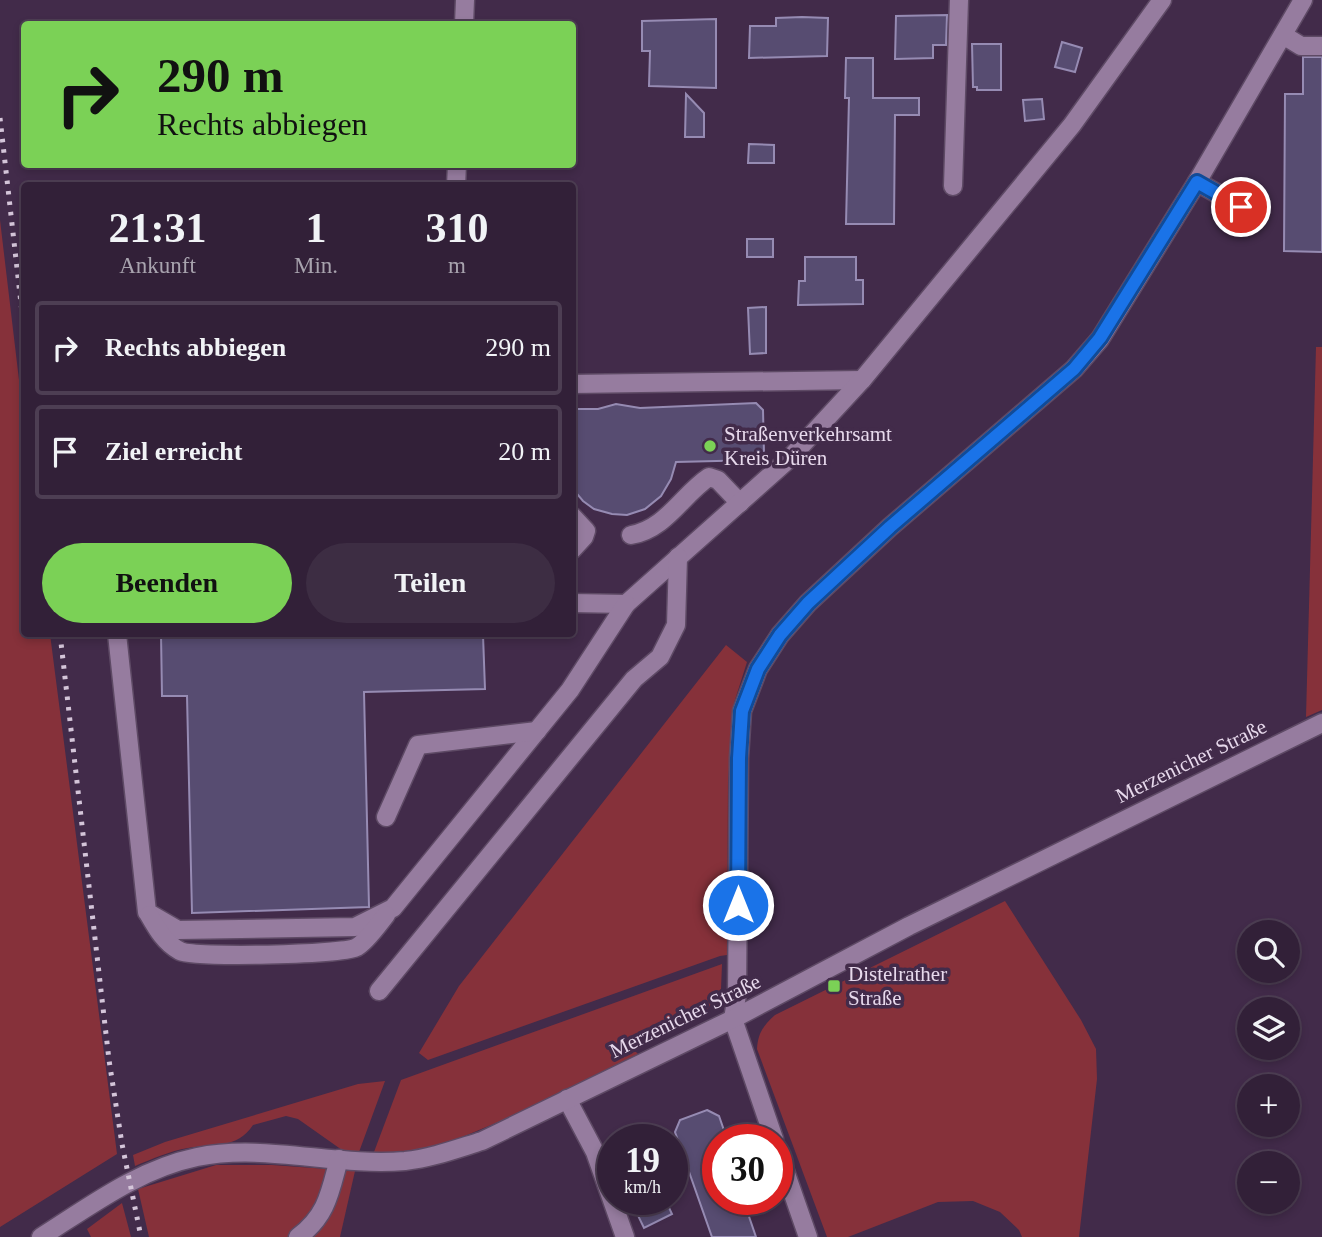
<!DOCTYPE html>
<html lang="de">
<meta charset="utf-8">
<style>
body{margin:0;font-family:Georgia,serif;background:#3d2d43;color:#f1f3f6;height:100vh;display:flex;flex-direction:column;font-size:26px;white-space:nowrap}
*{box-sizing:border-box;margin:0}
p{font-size:23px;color:#a8a3ae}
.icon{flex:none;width:38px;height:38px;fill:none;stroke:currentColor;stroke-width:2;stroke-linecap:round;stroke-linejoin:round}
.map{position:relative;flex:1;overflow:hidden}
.drawer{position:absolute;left:21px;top:182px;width:555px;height:455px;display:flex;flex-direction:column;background:#322038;border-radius:7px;box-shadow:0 4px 10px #0003,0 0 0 2px #4d3e53}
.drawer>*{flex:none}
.top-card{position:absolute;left:21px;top:21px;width:555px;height:147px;border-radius:7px;box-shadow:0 4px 10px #0003,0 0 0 2px #4d3e53;background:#7bd156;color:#111;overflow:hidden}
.tools{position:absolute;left:1237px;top:920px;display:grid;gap:14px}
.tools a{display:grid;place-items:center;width:63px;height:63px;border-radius:50%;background:#322038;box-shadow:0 4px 10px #0003,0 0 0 2px #4d3e53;font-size:35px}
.speed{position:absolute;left:597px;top:1124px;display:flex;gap:14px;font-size:35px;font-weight:700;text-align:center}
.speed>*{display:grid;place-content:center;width:91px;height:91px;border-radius:50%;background:#322038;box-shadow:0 4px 10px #0003,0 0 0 2px #4d3e53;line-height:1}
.speed small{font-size:18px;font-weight:400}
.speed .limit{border:10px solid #d22;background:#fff;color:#111}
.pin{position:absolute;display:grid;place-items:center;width:60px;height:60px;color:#fff;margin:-30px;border:4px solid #fff;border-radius:50%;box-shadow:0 2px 7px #0007}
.me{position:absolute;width:77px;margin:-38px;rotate:0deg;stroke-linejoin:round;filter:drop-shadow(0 0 5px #0008)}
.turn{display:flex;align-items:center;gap:24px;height:147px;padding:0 21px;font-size:32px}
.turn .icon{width:91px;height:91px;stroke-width:2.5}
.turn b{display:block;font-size:49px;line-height:60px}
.eta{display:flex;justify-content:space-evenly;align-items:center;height:119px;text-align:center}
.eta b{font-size:42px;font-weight:700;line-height:49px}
.action{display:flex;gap:14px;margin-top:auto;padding:14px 21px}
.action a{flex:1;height:80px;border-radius:42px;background:#7bd156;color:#111;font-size:28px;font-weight:700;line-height:80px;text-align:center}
.action a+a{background:#3d2d43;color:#f1f3f6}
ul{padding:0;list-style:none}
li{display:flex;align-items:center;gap:21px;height:94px;margin:0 14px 10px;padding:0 7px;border:4px solid #4d3e53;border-radius:7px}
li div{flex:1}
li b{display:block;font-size:26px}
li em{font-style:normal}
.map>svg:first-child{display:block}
.green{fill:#86313a}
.building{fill:#574c71;stroke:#968bb3;stroke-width:2}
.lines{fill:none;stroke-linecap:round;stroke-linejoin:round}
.minor-casing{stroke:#5e4a65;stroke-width:21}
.minor{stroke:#967c9f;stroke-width:18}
.rail{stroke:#d4c5d9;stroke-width:5;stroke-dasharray:3.5 7;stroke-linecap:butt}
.route-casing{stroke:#114b97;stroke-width:18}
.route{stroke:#1a73e8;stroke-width:12}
.poi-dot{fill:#7bd156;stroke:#422b4a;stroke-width:2.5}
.labels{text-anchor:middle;stroke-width:7;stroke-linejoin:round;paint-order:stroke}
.poi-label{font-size:21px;fill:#e7d9ec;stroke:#422b4a;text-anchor:start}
.street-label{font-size:21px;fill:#e7d9ec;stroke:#422b4a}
</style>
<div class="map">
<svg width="1322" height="1237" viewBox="0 0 1322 1237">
<rect width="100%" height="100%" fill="#422b4a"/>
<g class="green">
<polygon points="0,220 24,422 24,634 50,634 117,1154 0,1227"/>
<polygon points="1316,347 1322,347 1322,710 1306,717"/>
<polygon points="726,645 747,662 734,703 728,781 727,955 720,956 428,1060 419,1053 459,986"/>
<path d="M1005 901 1081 1020 1096 1049 1097 1079 1079 1237H1022L1019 1230 1000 1212 973 1201 938 1202 848 1237H827L757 1049C758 1033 763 1026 775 1015Z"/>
<polygon points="722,964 721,989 705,1013 634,1050 638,1054 508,1118 455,1140 413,1152 374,1152 401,1080"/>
<path d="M385 1081 359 1152 342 1150 298 1119 286 1116 253 1125C237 1149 213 1144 188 1148 170 1151 152 1159 135 1166L133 1155 165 1142 358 1084Z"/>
<polygon points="216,1165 272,1165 355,1171 340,1237 149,1237 138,1189"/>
<polygon points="122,1203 131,1237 91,1237 87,1229"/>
</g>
<g class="building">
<polygon points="947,15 946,45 933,45 933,58 895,59 896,16"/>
<polygon points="802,17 828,18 827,56 749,58 750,26 776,26 776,18"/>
<polygon points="716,19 716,88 649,86 650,51 642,51 642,21"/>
<polygon points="1062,42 1082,48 1075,72 1055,67"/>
<polygon points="972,44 1001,44 1001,90 977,90 977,87 973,87"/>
<polygon points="1303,57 1322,57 1322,252 1284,251 1285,94 1303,94"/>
<polygon points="846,58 873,58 873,98 919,98 919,115 895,115 894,224 846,224 849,98 845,98"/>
<polygon points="686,94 704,113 704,137 685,137"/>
<polygon points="1042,99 1044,119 1025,121 1023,100"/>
<polygon points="749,144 774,145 774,163 748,163"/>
<rect x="747" y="239" width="26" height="18"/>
<polygon points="805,257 856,257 856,280 863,280 863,304 798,305 799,281 805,281"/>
<polygon points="766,307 766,353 750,354 748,308"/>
<polygon points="756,403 763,410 764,454 762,453 762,458 757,458 757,460 676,462 671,479 661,496 645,509 627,515 612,514 594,509 583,501 572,488 572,409 598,409 616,404 640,408"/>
<polygon points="161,634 363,634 363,637 483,635 485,689 364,692 369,907 192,913 187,696 162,696"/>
<polygon points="707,1110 719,1116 727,1139 718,1139 718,1199 743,1199 756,1237 712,1237 675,1132 680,1120"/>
<polygon points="630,1199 665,1199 672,1214 644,1228"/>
</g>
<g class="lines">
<g class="minor-casing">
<g id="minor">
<polyline points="464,24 465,0"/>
<polyline points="1283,35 1301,46 1322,46"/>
<polyline points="1197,182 1241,207"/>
<polyline points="456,186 457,164"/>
<polyline points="953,186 959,0"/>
<polyline points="572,384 862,380"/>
<polyline points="572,516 586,531 584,537 572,550"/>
<path d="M631 535C666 529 682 495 709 477L718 480 740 503"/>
<polyline points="572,603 626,604 790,458 862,380 1072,125 1162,0"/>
<polyline points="117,634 147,912 178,930 355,927 393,908 570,690 626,604"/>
<polyline points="386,817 418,745 537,731"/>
<path d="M149 915C157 929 165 943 180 951 193 958 343 955 357 947 367 941 378 925 386 915"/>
<polyline points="379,991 634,679 660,657 676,625 678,557"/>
<polyline points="567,1099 595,1152 625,1237"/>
<polyline points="774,1139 733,1019 737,995 739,758 742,711 758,669 780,635 808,603 890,527 1074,369 1100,339 1197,182 1303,0"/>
<polyline points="777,1148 808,1237"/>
<path d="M41 1237C90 1206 139 1169 197 1157 265 1143 336 1167 405 1161 432 1158 456 1149 482 1141L733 1019 909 926 1322 723"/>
<path d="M298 1237C327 1216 330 1192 339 1159"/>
</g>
</g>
<use href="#minor" class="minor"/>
<g class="rail">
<polyline points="0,118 24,330"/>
<polyline points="60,634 109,1060 122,1144 141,1237"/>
</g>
</g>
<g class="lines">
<g class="route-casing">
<polyline id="route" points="738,905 739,758 742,711 758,669 780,635 808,603 890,527 1074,369 1100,338 1197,182 1241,207"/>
</g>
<use href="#route" class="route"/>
</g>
<g class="poi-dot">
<circle cx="710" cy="446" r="7"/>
<rect x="827" y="979" width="14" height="14" rx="3.5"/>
</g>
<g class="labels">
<g class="poi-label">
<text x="724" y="441">Straßenverkehrsamt<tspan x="724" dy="24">Kreis Düren</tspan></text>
<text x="848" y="981">Distelrather<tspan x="848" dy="24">Straße</tspan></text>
</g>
<g class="street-label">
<text transform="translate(1191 761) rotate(-26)" y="7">Merzenicher Straße</text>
<text transform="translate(685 1016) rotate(-26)" y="7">Merzenicher Straße</text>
</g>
</g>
</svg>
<div class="tools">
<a><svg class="icon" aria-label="search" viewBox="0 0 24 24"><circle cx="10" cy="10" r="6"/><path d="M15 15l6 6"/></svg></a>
<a><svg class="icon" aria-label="layers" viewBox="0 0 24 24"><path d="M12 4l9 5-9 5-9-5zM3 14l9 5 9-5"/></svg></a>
<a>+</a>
<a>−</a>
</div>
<div class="speed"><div>19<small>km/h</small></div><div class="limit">30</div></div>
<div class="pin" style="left:1241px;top:207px;background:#d93025"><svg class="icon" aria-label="arrive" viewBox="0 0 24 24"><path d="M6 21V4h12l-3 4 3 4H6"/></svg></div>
<svg class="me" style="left:738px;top:905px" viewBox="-20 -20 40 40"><circle r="17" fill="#1a73e8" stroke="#fff" stroke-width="3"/><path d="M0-11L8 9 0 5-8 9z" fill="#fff"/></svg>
<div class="top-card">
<div class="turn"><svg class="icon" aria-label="right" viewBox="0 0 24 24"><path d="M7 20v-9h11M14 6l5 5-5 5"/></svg><div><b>290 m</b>Rechts abbiegen</div></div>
</div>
<section class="drawer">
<div class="eta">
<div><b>21:31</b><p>Ankunft</p></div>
<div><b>1</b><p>Min.</p></div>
<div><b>310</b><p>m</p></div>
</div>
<ul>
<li><svg class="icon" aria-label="right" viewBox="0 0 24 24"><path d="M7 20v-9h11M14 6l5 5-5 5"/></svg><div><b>Rechts abbiegen</b></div><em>290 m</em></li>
<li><svg class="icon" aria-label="arrive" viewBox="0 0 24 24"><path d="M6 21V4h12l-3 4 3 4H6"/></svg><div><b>Ziel erreicht</b></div><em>20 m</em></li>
</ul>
<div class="action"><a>Beenden</a><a>Teilen</a></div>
</section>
</div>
